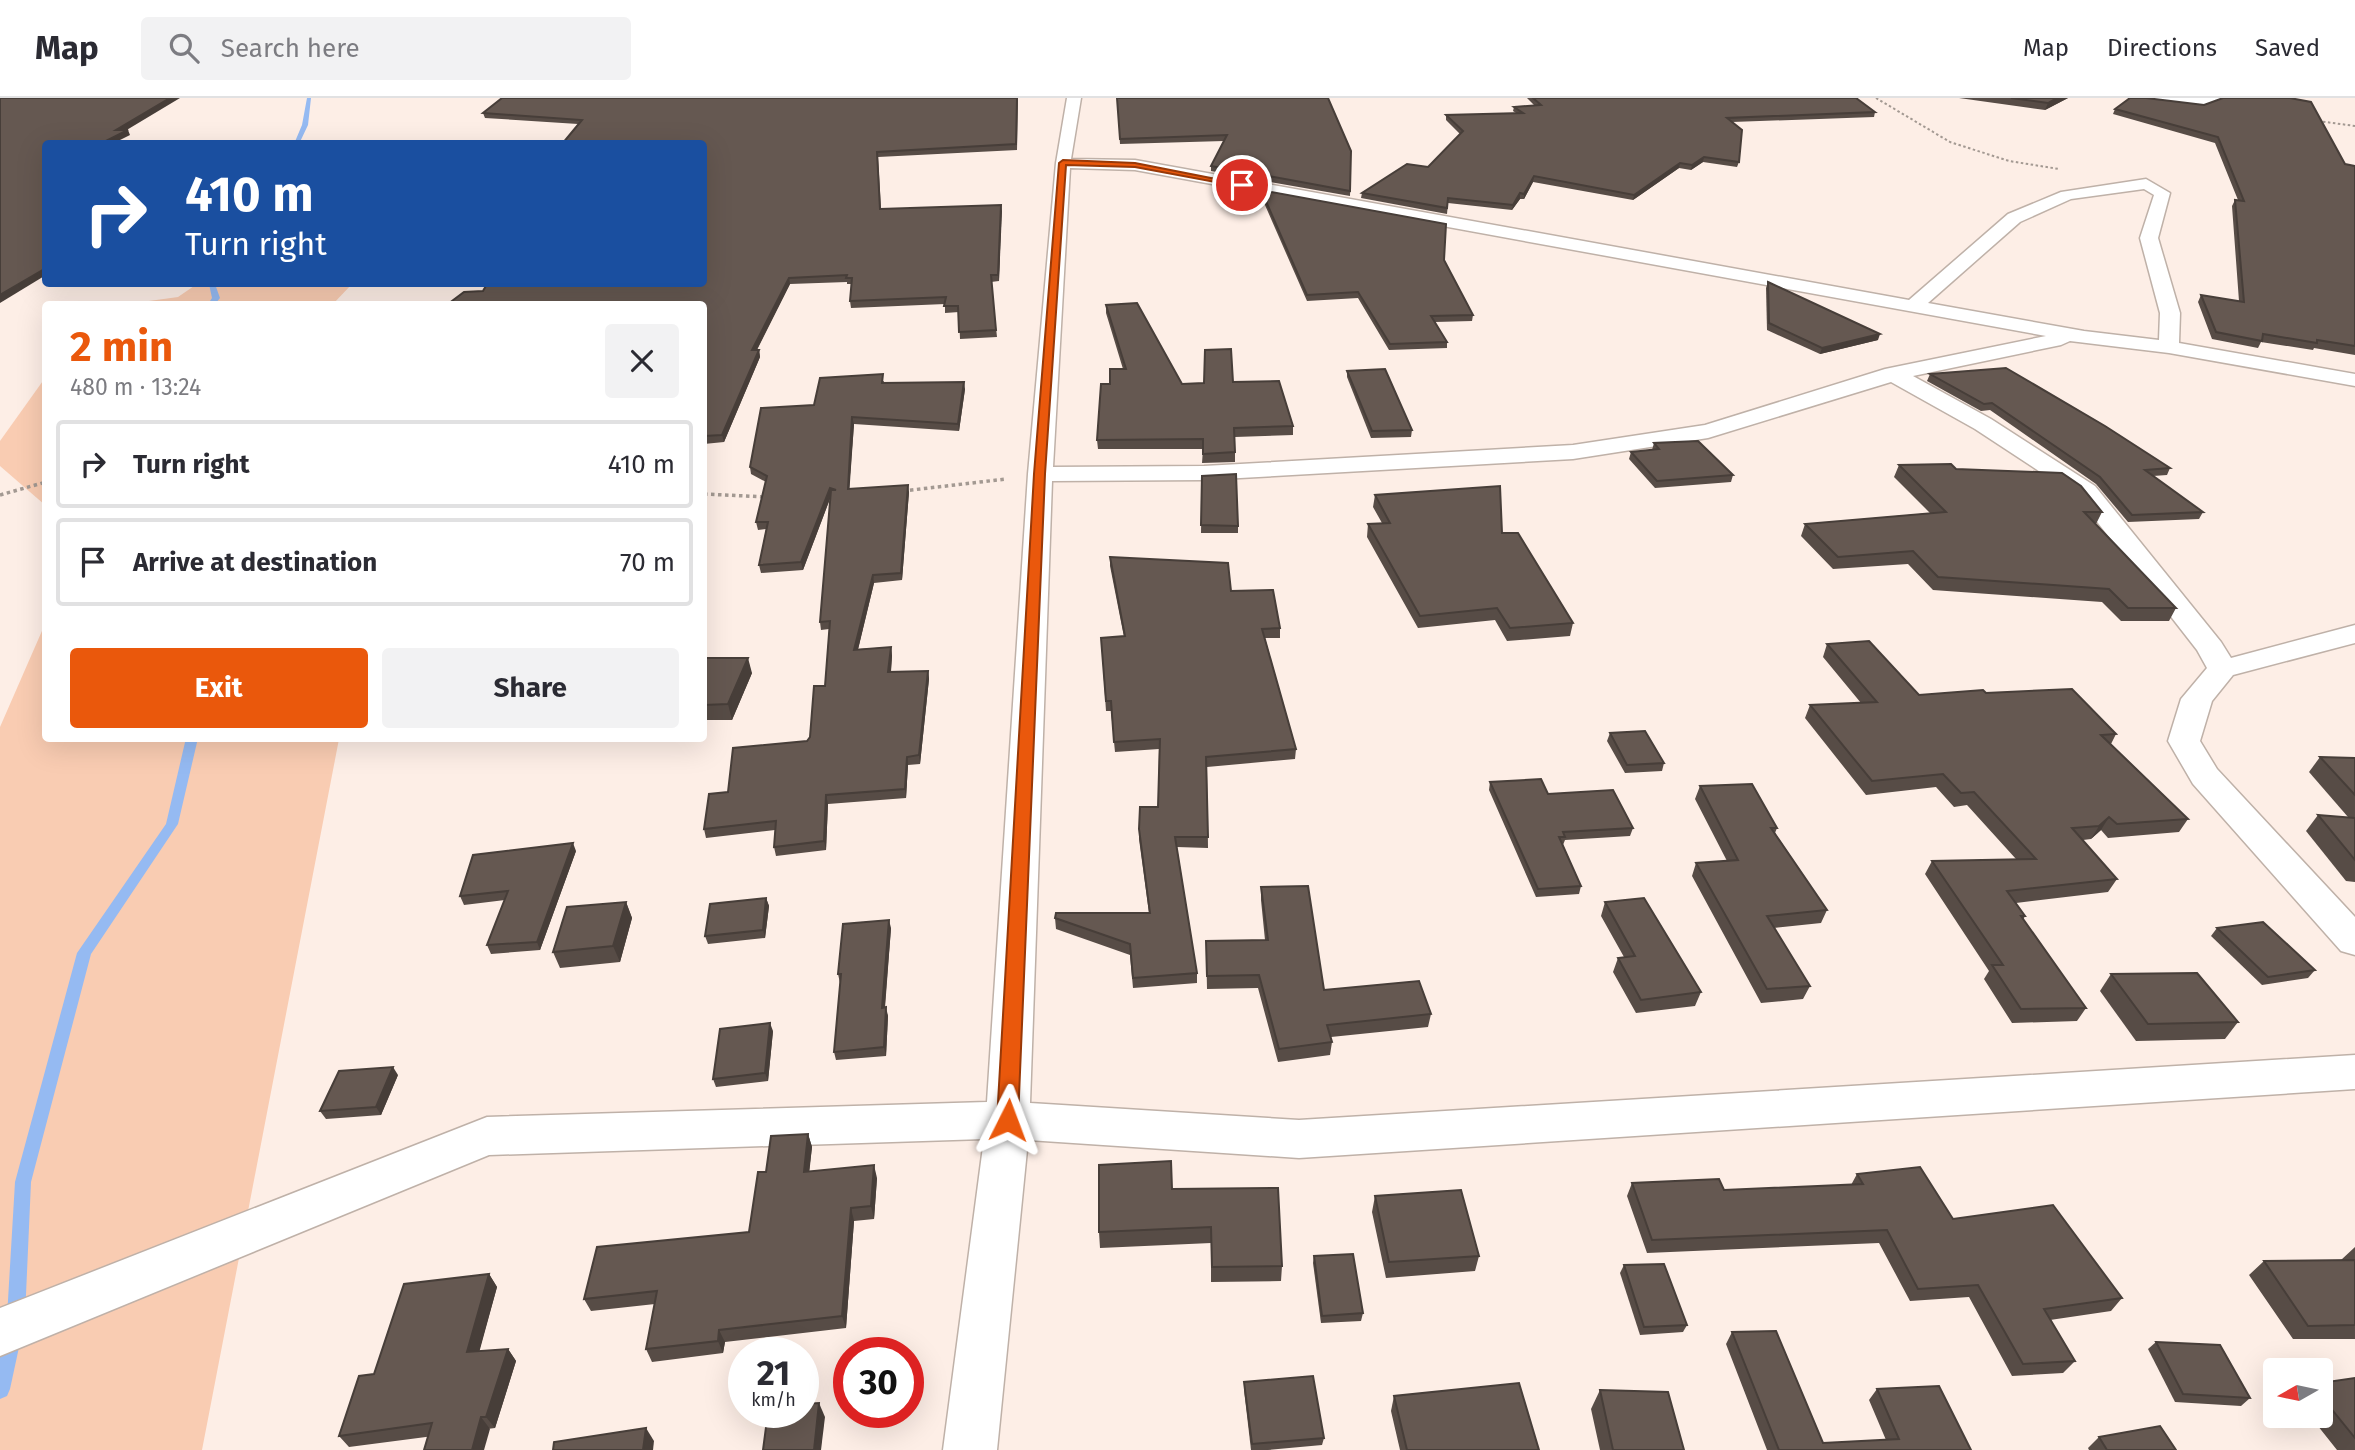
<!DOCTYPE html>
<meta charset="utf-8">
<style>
body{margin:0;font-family:"Fira Sans",sans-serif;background:#f2f2f3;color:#2b2b33;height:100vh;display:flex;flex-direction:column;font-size:26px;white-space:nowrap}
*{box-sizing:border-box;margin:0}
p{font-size:23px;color:#7c7c81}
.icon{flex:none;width:38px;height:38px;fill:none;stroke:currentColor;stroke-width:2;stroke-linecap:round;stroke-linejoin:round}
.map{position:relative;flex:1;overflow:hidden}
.side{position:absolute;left:42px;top:203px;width:665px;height:441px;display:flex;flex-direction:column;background:#fff;border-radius:7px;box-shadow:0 7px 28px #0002}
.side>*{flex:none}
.hud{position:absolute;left:42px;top:42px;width:665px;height:147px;border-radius:7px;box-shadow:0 7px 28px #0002;background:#1a4fa0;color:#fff;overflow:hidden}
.needle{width:46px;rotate:261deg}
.fabs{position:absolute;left:2263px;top:1260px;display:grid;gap:14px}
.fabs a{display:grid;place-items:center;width:70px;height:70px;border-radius:7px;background:#fff;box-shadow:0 7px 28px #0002;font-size:35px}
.speed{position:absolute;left:728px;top:1239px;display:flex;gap:14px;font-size:35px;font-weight:700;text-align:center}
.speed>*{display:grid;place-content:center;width:91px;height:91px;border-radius:50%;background:#fff;box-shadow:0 7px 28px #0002;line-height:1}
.speed small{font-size:18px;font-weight:400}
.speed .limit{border:10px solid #d22;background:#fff;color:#111}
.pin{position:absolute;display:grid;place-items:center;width:60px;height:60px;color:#fff;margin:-30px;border:4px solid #fff;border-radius:50%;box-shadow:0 2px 7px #0007}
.me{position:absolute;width:77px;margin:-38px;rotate:3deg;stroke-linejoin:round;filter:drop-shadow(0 0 5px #0008)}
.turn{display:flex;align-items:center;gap:24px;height:147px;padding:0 28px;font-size:32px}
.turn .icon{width:91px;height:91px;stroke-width:2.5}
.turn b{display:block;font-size:49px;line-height:60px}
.round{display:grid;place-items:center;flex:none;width:74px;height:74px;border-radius:7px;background:#f2f2f3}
.summary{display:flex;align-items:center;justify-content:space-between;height:119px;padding:0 28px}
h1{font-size:42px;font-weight:700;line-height:52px;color:#ea580c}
.button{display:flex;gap:14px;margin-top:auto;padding:14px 28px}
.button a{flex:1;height:80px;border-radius:7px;background:#ea580c;color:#fff;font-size:28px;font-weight:700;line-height:80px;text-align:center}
.button a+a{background:#f2f2f3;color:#2b2b33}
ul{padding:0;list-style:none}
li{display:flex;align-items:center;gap:21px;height:88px;margin:0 14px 10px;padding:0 14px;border:4px solid #e1e1e2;border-radius:7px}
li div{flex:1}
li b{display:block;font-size:26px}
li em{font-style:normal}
header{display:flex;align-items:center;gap:42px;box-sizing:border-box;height:98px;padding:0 35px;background:#fff;border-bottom:2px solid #e1e1e2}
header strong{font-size:33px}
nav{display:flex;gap:38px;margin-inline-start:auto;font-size:24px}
.search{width:490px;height:63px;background:#f2f2f3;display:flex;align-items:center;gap:18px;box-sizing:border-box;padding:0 24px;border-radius:7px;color:#7c7c81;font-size:26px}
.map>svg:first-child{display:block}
.green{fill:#f9ccb2}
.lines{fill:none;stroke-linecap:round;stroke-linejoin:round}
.stream{fill:#95baf2;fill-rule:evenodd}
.minor-casing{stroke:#bfb1a8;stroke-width:3}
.path-far1{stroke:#a39992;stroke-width:2;stroke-dasharray:2.5 2.5;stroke-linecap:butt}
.path{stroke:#a39992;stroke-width:3.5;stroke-dasharray:3.5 3.5;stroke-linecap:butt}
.minor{fill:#fff;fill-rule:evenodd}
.wall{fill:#574c46}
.shaded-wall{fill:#473e39}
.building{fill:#655851;stroke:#473e39;stroke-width:2}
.route{fill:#ea580c;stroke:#983908;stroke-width:2}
</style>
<header>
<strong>Map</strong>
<div class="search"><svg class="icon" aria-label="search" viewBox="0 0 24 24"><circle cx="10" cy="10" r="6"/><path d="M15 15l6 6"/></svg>Search here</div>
<nav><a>Map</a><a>Directions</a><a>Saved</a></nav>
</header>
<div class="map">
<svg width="2355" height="1352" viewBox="0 0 2355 1352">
<rect width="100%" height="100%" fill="#fdeee6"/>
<g class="green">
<polygon points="197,186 352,186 333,206 127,206 178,199"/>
<polygon points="45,280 45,407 0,368 0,343"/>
<polygon points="45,526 46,640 339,641 202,1352 0,1352 0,629"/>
</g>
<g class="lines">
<g class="stream">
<polygon points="307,0 311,0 308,27 299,46 294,46 302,27"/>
<polygon points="209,186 215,186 220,200 215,206 208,206 212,200"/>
<polygon points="186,640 198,640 178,726 91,856 31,1084 25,1219 22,1225 16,1228 10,1225 7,1219 15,1084 77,855 166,726"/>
<polygon points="12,1231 19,1234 21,1240 10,1291 7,1298 0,1301 0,1251 5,1234"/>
</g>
<g class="minor-casing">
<g id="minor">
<path d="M1067 0H1081L1071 61 1135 62 1909 202 2008 116 2061 94 2146 81 2170 95 2158 140 2180 215 2179 245 2355 276V288L2169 255 2070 243 2061 247 1913 278 1991 321 2095 388 2221 544 2231 560 2355 527V545L2233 577 2212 603 2200 643 2217 671 2355 819V857L2341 853 2193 686 2168 643 2181 601 2207 570 2197 552 2077 398 1975 331 1891 284 1708 340 1573 361 1204 382 1052 383 1030 1005 1299 1022 2355 957V991L1299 1060 1028 1042 997 1352H943L984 1041 489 1057 0 1258V1210L487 1019 987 1004 1028 376 1056 65ZM1070 70 1135 72 2046 238 1885 271 1705 327 1573 347 1204 368 1053 369ZM2144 91 2154 97 2140 140 2160 215 2159 242 2084 233 1928 205 2020 124 2071 101Z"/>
<polygon points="2139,0 2229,0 2202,10 2146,4"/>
</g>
</g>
<g class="path-far1">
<polyline points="1876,0 1950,44 2009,63 2059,71"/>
<polyline points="2318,23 2355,28"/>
</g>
<g class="path">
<polyline points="903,393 1006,381"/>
<polyline points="704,396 766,399"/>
<polyline points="0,397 46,384"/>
</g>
<use href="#minor" class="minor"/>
</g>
<g class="wall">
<polygon points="1018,0 1017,52 878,59 881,111 1001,107 999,183 991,184 997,239 960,241 959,214 945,215 945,206 851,210 850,203 852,186 847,186 847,184 790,186 757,252 759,252 760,259 724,344 704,346 704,206 483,193 704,186 578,26 485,20 483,15"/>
<polygon points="1117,0 1351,53 1350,98 1253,81 1250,74 1239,78 1211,73 1211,68 1224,43 1120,46"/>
<polygon points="1527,0 1856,0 1875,14 1874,19 1732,24 1739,64 1737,69 1703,64 1691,72 1679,70 1633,102 1533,84 1524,101 1520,101 1512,112 1448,105 1447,116 1361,100 1362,95 1428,69 1460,36 1446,22 1446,17 1516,15 1513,13 1514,9 1535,8"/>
<polygon points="1959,0 2068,0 2045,12"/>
<polygon points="2115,11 2355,68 2355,257 2314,250 2313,252 2261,244 2258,250 2212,241 2198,204 2201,197 2239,203 2232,108 2235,102 2238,102 2215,45 2113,16"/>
<polygon points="1261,92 1444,162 1473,217 1472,223 1435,224 1447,244 1447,250 1389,252 1358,200 1307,203 1261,98"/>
<polygon points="1768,184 1878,242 1820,256 1767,232 1766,190"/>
<polygon points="1106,207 1182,286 1233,284 1293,328 1293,337 1235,339 1235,364 1202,365 1203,351 1098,351 1097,342 1110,286 1123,271 1106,215"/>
<polygon points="1347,273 1412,332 1411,339 1371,340 1347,279"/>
<polygon points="1930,276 2170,370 2167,377 2153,378 2203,414 2199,421 2128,424 2096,386 1990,312 1981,313 1927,283"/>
<polygon points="884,283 884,285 965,291 959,333 854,326 849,391 909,394 902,482 874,485 858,551 891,549 892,558 891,574 928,573 929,581 920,666 908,667 906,700 828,706 826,752 776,758 774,749 775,732 706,740 704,731 728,694 807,643 810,639 825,588 829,531 821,532 820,524 831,398 803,472 761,475 759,467 766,431 758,432 756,424 766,384 751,376 750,369 814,307"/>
<polygon points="1654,345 1733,377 1731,384 1655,390 1629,361 1631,354 1652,352"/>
<polygon points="1899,367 1956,371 2102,414 2096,426 2176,510 2169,523 2121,523 2102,504 1933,492 1908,466 1833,471 1801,438 1805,426 1930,415 1894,379"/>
<polygon points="1202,378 1238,428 1238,435 1201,435"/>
<polygon points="1375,397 1502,435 1573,525 1570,538 1507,543 1495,522 1418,530 1367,439 1368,426 1382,425 1373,409"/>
<polygon points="1110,459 1231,493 1280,530 1280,540 1265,540 1296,651 1295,661 1207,669 1208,750 1177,749 1197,875 1197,885 1133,890 1130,857 1056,831 1055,820 1149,815 1139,741 1139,731 1158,709 1159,651 1115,654 1111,613 1106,613 1101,540 1124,539 1110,468"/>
<polygon points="1827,546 1919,597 1986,595 2116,636 2111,646 2188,721 2179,734 2108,740 2101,732 2091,741 2083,742 2117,781 2108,794 2016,805 2025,818 2023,822 2086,910 2077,923 2012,925 1984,881 1989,873 1925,776 1932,763 2016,761 1967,707 1954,709 1936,689 1866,697 1805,620 1810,607 1861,605 1823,559"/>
<polygon points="704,560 752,575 732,622 704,622"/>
<polygon points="1610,635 1664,665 1662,673 1625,675 1607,643"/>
<polygon points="2320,659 2355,660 2355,719 2348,719 2309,674"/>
<polygon points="1490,684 1548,696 1633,730 1630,738 1565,742 1563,747 1581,788 1579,796 1536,799 1489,692"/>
<polygon points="1700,688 1777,730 1775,735 1827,812 1821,825 1774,830 1810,888 1803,901 1761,905 1692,778 1696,765 1727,763 1695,701"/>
<polygon points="2318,717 2355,720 2355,784 2346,783 2306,733"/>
<polygon points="576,753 540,852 491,856 487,847 505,802 464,807 460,798"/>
<polygon points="1261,789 1324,892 1431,916 1428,929 1331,939 1332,944 1330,957 1278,964 1258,890 1207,891 1206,843 1265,842 1261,802"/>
<polygon points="766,800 769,808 765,840 708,846 705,838"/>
<polygon points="626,804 632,820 620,864 560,870 553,854"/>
<polygon points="1605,804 1701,894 1695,908 1636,915 1613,874 1618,860 1624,859 1601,818"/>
<polygon points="891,830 885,910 888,918 886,958 836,962 834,954 840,885 838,876"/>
<polygon points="2217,830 2315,872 2308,880 2262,887 2211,838"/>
<polygon points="2111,876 2238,924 2225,941 2136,943 2100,893"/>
<polygon points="773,933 768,983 716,989 713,981"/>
<polygon points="398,977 381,1017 326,1021 320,1013"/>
<polygon points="808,1036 812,1049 809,1073 877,1080 874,1121 854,1123 846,1230 725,1244 723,1255 652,1264 646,1251 655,1206 591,1213 584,1201 749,1134 766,1074"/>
<polygon points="1857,1076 1953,1121 2122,1200 2111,1213 2050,1222 2075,1263 2063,1275 2012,1278 1969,1199 1910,1203 1879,1145 1647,1155 1627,1098 1632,1085 1724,1092 1851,1087"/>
<polygon points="1172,1091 1282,1168 1281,1183 1211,1184 1211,1145 1100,1150 1099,1134"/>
<polygon points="1375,1098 1479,1158 1475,1173 1386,1180 1372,1114"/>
<polygon points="2355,1149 2355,1241 2293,1241 2249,1177 2264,1163 2341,1162"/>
<polygon points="1314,1158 1363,1215 1361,1223 1321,1225 1313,1165"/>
<polygon points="1624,1167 1687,1227 1683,1234 1640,1237 1620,1175"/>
<polygon points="489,1176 497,1189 479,1253 508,1251 516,1263 495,1330 349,1349 339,1338 374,1276"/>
<polygon points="1732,1234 1823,1345 1886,1342 1869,1302 1877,1291 1971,1352 1767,1352 1726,1246"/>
<polygon points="2156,1244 2250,1300 2241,1308 2175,1304 2148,1251"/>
<polygon points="2355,1280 2355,1352 2337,1352 2310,1318 2320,1318 2320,1285"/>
<polygon points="1244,1284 1324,1340 1322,1347 1268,1352 1251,1352 1244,1292"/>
<polygon points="1600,1292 1684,1352 1600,1352 1591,1311"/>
<polygon points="1394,1298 1539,1352 1400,1352 1391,1313"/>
<polygon points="2099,1339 2176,1352 2089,1352 2088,1350"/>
</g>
<g class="shaded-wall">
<polygon points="170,0 180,0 120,36 128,32 130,37 112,46 100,46 116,32"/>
<polygon points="2057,0 2068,0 2045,12 2048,5"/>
<polygon points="1704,59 1703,64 1691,72 1692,67"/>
<polygon points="1680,65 1679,70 1633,102 1634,97"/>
<polygon points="1250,68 1250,74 1239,78 1239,73"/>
<polygon points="1534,78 1533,84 1524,101 1524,96"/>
<polygon points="1520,95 1520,101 1512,112 1513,107"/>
<polygon points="1001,107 1002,113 999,183 998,177"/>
<polygon points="46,170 46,177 0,205 0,197"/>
<polygon points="789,180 790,186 753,259 752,252"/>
<polygon points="1880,236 1878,242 1820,256 1822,250"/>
<polygon points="759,252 760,259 724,344 722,337"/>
<polygon points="964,284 965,291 959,333 958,326"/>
<polygon points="852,319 854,326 849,398 848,391"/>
<polygon points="908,387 909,394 902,482 901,475"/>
<polygon points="830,390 831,398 803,472 801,464"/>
<polygon points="873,477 874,485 856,560 854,552"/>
<polygon points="891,549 892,558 890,583 888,574"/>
<polygon points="748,560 752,575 732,622 728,606"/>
<polygon points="928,573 929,581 920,666 919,657"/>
<polygon points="907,659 908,667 906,700 905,691"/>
<polygon points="826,697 828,706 826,752 824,743"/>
<polygon points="2109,719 2101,732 2091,741 2099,728"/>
<polygon points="573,745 576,753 540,852 537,844"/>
<polygon points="766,800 769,808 765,840 763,832"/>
<polygon points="626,804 632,820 620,864 613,848"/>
<polygon points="889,822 891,830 884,918 882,910"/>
<polygon points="886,909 888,918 886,958 884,949"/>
<polygon points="770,925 773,933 768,983 765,975"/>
<polygon points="393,969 398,977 381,1017 376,1009"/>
<polygon points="808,1036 812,1049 808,1086 804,1074"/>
<polygon points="874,1067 877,1080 874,1121 871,1108"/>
<polygon points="851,1110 854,1123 846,1230 842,1218"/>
<polygon points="489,1176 497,1189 476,1266 467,1254"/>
<polygon points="719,1232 725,1244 723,1255 718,1243"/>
<polygon points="508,1251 516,1263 495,1330 486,1319"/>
<polygon points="819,1305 825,1319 821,1352 814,1352"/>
<polygon points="481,1319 490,1331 484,1352 472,1352"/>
<polygon points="646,1330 654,1343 653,1352 643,1352"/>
</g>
<g class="building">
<polygon points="0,0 170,0 116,32 128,32 100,46 46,46 46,170 0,197"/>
<polygon points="502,0 1017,0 1016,46 877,54 880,111 1001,107 998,177 991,177 996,232 959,234 958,208 944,208 946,199 850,203 852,180 846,180 847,177 789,180 752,252 759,252 722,337 704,338 704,206 448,206 464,194 483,193 487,186 704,186 704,46 562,46 582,22 483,15"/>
<polygon points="1117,0 1328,0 1351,53 1350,93 1253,75 1250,68 1239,73 1211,68 1227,37 1120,41"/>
<polygon points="1533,0 1856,0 1875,14 1727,20 1742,32 1739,64 1704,59 1692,67 1680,65 1634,97 1534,78 1524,96 1520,95 1513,107 1448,100 1447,110 1362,95 1407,66 1428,69 1463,33 1446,17 1523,15 1514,9 1541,7"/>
<polygon points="2011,0 2057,0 2048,5"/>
<polygon points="2130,0 2146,0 2204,7 2223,0 2290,0 2311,4 2345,66 2355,68 2355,248 2317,242 2317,245 2263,236 2262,243 2216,234 2201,197 2244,204 2235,102 2244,103 2218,39 2115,11"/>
<polygon points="1261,92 1446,126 1444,162 1473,217 1431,218 1447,244 1390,246 1358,194 1307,197"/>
<polygon points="1768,184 1880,236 1822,250 1769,225"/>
<polygon points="1137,205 1182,286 1204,285 1205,252 1231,251 1233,284 1279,283 1293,328 1234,330 1235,354 1203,356 1203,341 1097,342 1101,286 1110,286 1110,271 1126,271 1106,207"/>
<polygon points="2006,270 2105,328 2170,370 2145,372 2203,414 2132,417 2100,379 1992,305 1984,306 1930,276"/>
<polygon points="1385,271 1412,332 1372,333 1347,273"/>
<polygon points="883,276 882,285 964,284 958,326 852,319 848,391 908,387 901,475 873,477 854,552 891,549 888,574 928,573 919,657 907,659 905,691 826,697 824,743 774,749 776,723 704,731 709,696 728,694 733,650 807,643 810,639 814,588 825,588 830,523 820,524 831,392 836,392 830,390 801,464 759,467 768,424 756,424 767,378 750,369 761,310 814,307 820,280"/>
<polygon points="1698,343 1733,377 1657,383 1631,354 1659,351 1654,345"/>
<polygon points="1951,366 1956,371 2062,375 2081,388 2102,414 2084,414 2176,510 2128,510 2109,491 1938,479 1913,453 1838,459 1805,426 1946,414 1899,367"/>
<polygon points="1236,376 1238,428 1201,427 1202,378"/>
<polygon points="1500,388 1502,435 1518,435 1573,525 1510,530 1497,510 1420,518 1368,426 1390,425 1375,397"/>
<polygon points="1110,459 1228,465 1231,493 1273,492 1280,530 1262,531 1296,651 1206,659 1208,739 1175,739 1197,875 1133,880 1130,846 1055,820 1056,815 1150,815 1139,731 1140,709 1158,709 1160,641 1114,644 1111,603 1106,603 1101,540 1125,538"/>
<polygon points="1869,543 1919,597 1983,592 1986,595 2072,591 2116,636 2101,637 2188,721 2117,726 2109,719 2099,728 2072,730 2117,781 2007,793 2025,818 2021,818 2086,910 2021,911 1992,867 2003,867 1932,763 2036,761 1974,694 1961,695 1943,676 1872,683 1810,607 1877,604 1827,546"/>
<polygon points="704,560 748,560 728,606 704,607"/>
<polygon points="1645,633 1664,665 1627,667 1610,635"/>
<polygon points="2320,659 2355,660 2355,697"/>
<polygon points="1541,681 1548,696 1613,692 1633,730 1563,734 1565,739 1559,739 1581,788 1538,791 1490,684"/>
<polygon points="1752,686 1777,730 1771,730 1827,812 1767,818 1810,888 1767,891 1696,765 1738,762 1700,688"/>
<polygon points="2318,717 2355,720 2355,762"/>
<polygon points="573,745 537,844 487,847 508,793 460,798 473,757"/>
<polygon points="1308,788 1324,892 1419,883 1431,916 1327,927 1332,944 1279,951 1259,877 1207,878 1206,843 1268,842 1261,789"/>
<polygon points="766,800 763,832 705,838 710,806"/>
<polygon points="1644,800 1701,894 1641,902 1618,860 1635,858 1605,804"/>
<polygon points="626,804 613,848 553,854 567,809"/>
<polygon points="889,822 882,910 886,909 884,949 834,954 841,876 838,876 843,826"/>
<polygon points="2263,824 2315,872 2268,879 2217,830"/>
<polygon points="2197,875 2238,924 2148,926 2111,876"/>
<polygon points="770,925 765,975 713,981 720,931"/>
<polygon points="393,969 376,1009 320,1013 339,973"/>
<polygon points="808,1036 804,1074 874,1067 871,1108 851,1110 842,1218 719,1232 718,1243 646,1251 657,1193 584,1201 597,1149 749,1134 758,1074 766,1074 771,1038"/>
<polygon points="1171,1063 1172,1091 1278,1090 1282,1168 1212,1169 1211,1129 1099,1134 1099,1067"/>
<polygon points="1920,1069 1953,1121 2053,1107 2122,1200 2044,1211 2075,1263 2023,1266 1978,1187 1918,1191 1887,1132 1652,1142 1632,1085 1719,1081 1724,1092 1863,1086 1857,1076"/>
<polygon points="1461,1092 1479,1158 1389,1164 1375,1098"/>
<polygon points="1353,1156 1363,1215 1322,1218 1314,1158"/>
<polygon points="2355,1162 2355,1227 2308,1228 2264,1163"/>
<polygon points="1664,1166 1687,1227 1644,1229 1624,1167"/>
<polygon points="489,1176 467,1254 508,1251 486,1319 481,1319 472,1352 424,1352 432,1325 339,1338 359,1278 374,1276 404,1186"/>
<polygon points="1776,1233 1823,1345 1899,1341 1877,1291 1939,1288 1971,1352 1779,1352 1732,1234"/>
<polygon points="2156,1244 2220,1247 2250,1300 2183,1296"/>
<polygon points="1313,1278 1324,1340 1252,1346 1244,1284"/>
<polygon points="2355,1280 2355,1340 2320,1297 2320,1285"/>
<polygon points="1519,1285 1539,1352 1407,1352 1394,1298"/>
<polygon points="1600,1292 1668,1294 1684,1352 1613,1352"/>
<polygon points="819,1305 814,1352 763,1352 768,1314 803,1314 803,1306"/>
<polygon points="2160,1328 2176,1352 2107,1352 2099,1339"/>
<polygon points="646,1330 643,1352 553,1352 554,1344"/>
</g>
<polygon class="route" points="1063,62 1135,65 1246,87 1242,89 1135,69 1066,67 1045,376 1018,1022 1015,1028 1008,1030 1000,1028 997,1022 1034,376 1059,65"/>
</svg>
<div class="fabs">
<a><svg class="needle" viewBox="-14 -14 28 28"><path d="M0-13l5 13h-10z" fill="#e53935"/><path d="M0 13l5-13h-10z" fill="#7c7c81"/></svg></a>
</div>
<div class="speed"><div>21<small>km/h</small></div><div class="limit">30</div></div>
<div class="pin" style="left:1242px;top:87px;background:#d93025"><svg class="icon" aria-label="arrive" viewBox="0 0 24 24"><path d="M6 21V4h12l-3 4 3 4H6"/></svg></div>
<svg class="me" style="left:1008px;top:1022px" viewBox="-20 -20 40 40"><path d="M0-17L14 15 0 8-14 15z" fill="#ea580c" stroke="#fff" stroke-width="4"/></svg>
<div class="hud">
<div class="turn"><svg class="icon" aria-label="right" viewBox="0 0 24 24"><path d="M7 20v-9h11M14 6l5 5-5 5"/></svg><div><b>410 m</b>Turn right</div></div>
</div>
<section class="side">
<div class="summary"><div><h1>2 min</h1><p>480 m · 13:24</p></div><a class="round"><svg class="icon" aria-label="close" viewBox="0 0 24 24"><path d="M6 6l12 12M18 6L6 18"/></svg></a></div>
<ul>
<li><svg class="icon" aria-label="right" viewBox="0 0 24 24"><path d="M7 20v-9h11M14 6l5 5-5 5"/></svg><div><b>Turn right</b></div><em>410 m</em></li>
<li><svg class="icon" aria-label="arrive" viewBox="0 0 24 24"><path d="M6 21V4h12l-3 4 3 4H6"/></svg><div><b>Arrive at destination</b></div><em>70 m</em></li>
</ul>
<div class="button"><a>Exit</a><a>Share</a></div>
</section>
</div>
